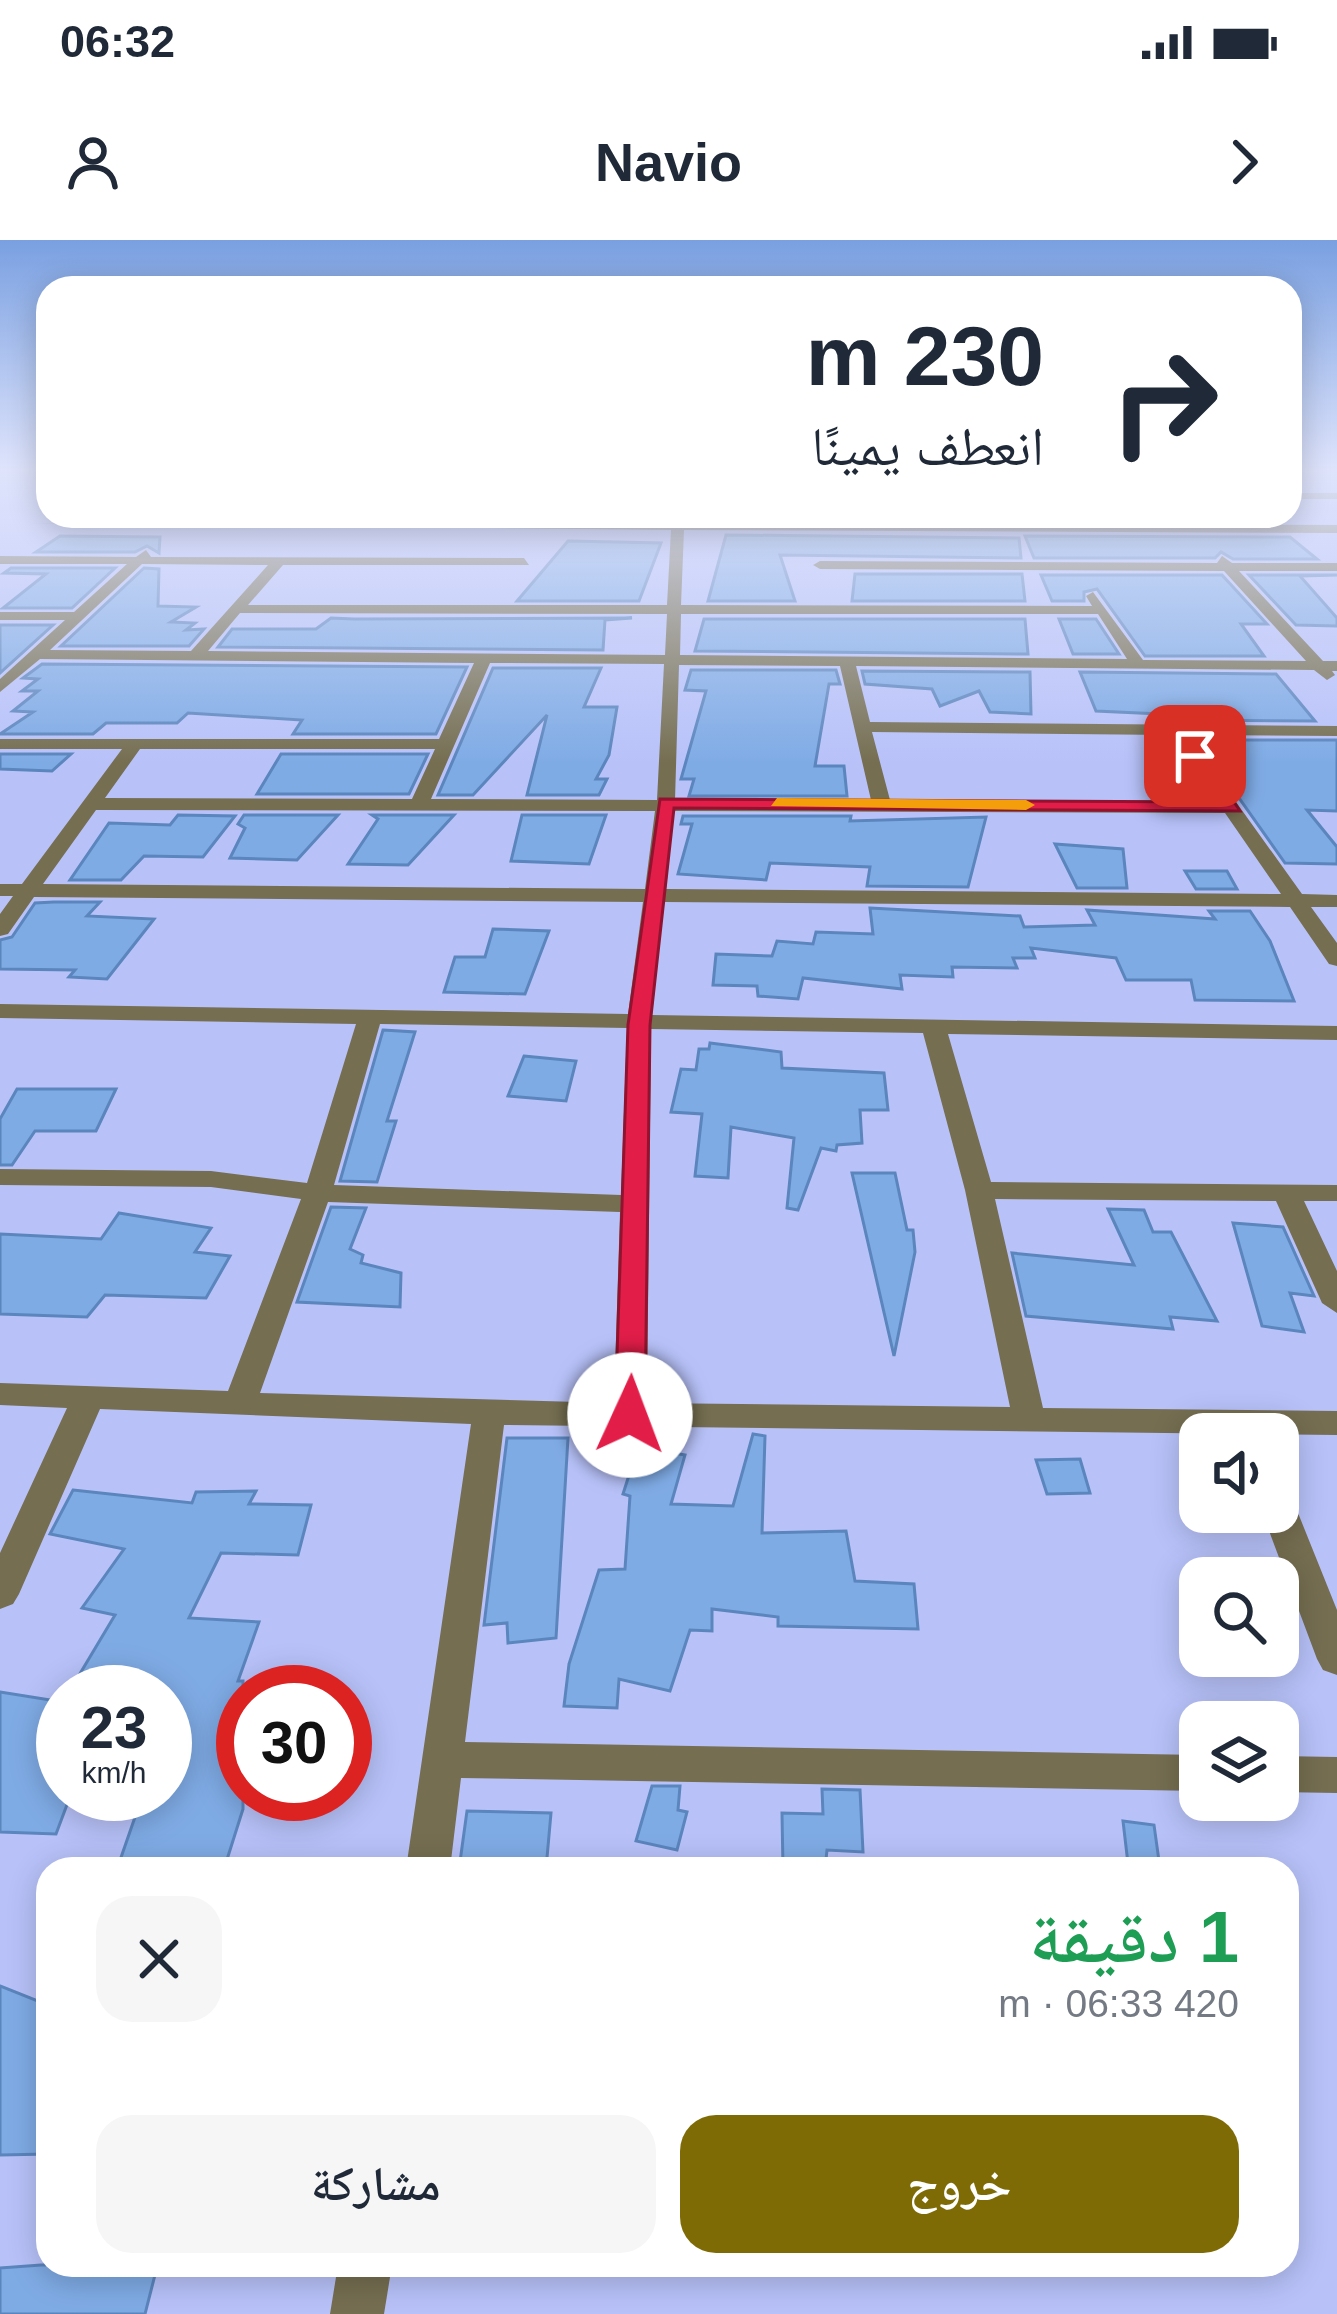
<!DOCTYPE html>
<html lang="ar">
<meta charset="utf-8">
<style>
body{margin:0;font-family:Arial,"Noto Naskh Arabic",sans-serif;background:#f6f6f7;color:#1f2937;direction:rtl;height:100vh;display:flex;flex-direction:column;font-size:45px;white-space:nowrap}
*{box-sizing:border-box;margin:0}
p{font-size:39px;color:#747a83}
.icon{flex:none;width:66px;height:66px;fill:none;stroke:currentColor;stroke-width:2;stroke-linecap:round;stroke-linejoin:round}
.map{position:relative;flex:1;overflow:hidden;direction:ltr}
.drawer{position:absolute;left:36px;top:1617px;width:1263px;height:420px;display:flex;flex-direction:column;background:#fff;border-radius:36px;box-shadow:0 6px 30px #0003;direction:rtl}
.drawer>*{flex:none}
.hud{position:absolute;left:36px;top:36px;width:1266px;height:252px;border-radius:36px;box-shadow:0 6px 30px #0003;direction:rtl;background:#fff;color:#1f2937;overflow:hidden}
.tools{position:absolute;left:1179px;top:1173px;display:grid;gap:24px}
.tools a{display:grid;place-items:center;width:120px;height:120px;border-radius:24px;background:#fff;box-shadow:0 6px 30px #0003;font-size:60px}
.speed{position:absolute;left:36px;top:1425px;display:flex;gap:24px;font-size:60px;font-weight:700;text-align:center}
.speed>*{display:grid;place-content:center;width:156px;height:156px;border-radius:50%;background:#fff;box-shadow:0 6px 30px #0003;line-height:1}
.speed small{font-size:30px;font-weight:400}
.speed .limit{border:18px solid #d22;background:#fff;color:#111}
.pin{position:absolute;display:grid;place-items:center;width:102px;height:102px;color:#fff;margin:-51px;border-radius:24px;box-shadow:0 6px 18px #0006}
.me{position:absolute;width:132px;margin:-66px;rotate:2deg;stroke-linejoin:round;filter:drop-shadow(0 0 9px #0008)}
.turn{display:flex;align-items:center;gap:42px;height:252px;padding:0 60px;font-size:54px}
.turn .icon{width:156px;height:156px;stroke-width:2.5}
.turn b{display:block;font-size:84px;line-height:102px}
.round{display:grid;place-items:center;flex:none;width:126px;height:126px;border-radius:36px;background:#f6f6f7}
.head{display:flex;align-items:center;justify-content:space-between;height:204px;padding:0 60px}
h1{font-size:72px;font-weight:600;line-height:90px;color:#1e9e55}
.action{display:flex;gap:24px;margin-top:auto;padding:24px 60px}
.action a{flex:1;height:138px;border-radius:36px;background:#7f6b05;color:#fff;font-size:48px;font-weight:600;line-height:138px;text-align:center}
.action a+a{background:#f6f6f7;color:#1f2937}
.status{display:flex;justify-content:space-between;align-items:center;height:84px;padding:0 60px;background:#fff;direction:ltr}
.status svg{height:33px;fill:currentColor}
header{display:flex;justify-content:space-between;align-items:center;height:156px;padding:0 60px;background:#fff;font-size:54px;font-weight:600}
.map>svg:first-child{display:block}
.building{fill:#7fabe5;stroke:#5b85bd;stroke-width:3}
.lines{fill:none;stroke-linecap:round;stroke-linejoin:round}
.minor{fill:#756e51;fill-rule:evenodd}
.route{fill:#e11d48;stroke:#92132f;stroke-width:3}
.slow{fill:#f59e0b}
</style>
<div class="status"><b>06:32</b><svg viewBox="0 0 49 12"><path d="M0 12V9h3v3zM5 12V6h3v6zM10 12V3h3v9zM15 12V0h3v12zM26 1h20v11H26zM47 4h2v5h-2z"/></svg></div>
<header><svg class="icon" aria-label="forward" viewBox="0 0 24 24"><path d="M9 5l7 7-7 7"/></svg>Navio<svg class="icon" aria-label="person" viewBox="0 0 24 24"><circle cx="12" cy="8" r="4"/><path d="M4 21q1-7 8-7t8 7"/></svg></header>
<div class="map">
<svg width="1337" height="2074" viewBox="0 0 1337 2074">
<rect width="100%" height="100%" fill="#b8c2f9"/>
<g class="building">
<polygon points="726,295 1019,298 1021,318 780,315 795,361 708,361"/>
<polygon points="60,296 160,297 159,313 147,306 135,312 36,312"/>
<polygon points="1025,296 1290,297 1317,319 1233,319 1221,312 1215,318 1034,318"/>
<polygon points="568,301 661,303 639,361 517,361"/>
<polygon points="11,328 115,328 72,368 3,368 46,334 4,333"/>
<polygon points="144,328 159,329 158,366 196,367 171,382 195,383 186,390 204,389 189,406 61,406"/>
<polygon points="855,334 1022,334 1025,361 852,361"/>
<polygon points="1041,335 1222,335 1267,384 1241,384 1264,416 1145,416 1097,349 1084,352 1084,361 1052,361"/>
<polygon points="1249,335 1337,335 1300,336 1337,378 1337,386 1296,385"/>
<polygon points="331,378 354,379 632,378 605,380 603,410 218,407 232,389 316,389"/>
<polygon points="704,379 1025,379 1028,414 695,411"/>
<polygon points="1059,379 1096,379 1119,414 1073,414"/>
<polygon points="0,385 53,385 0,433"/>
<polygon points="42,424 467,427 436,494 293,494 302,480 188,473 177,483 106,483 93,494 0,494 33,472 13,471 38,451 22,451 38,439 23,438"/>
<polygon points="493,428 601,428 584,467 617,467 609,515 596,539 607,539 599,555 527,555 547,475 473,555 438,555"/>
<polygon points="691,430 836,430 840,444 829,444 815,526 844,526 847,556 689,556 694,539 681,539 706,451 685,450"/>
<polygon points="862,431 1030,432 1031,474 990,472 979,451 940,466 932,449 865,444"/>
<polygon points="1080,432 1276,434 1315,481 1185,480 1182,475 1096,471"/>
<polygon points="1198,500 1337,500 1337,571 1307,570 1337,607 1337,624 1285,623"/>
<polygon points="0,514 71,514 52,531 0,529"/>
<polygon points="281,514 428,514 409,554 257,554"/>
<polygon points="178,575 235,576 203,617 144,616 121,640 70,640 109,583 170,585"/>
<polygon points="244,575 338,575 297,620 230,618 245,588 238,584"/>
<polygon points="372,575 454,575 408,625 348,624 378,579"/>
<polygon points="522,575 606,575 589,624 511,621"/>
<polygon points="683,576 851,576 850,581 986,577 968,647 867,646 870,627 770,623 766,640 678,634 692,584 681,584"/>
<polygon points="1055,604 1123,609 1127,648 1077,648"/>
<polygon points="1185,631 1227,631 1237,649 1196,649"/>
<polygon points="54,662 100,662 87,676 154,679 107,739 69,737 75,730 0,729 0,700 12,697 35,663"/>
<polygon points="870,668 1020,676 1024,687 1095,685 1087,670 1215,679 1209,671 1250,671 1270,701 1294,761 1195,760 1191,740 1126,740 1116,718 1031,708 1035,718 1013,718 1017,728 952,727 953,737 900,735 902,749 803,738 798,759 758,756 757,746 713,745 716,714 772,716 777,701 813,704 816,692 873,694"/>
<polygon points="493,689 549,691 525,754 444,752 455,717 485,717"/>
<polygon points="383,790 415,792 387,881 396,881 377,942 340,941"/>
<polygon points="710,803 781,812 782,828 884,833 888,870 860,870 862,903 837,905 836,911 821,908 798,970 787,968 794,898 731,887 728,938 695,936 702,874 671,872 681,829 696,830 699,809 709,809"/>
<polygon points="524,816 576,821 566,861 508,856"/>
<polygon points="17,849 116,849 96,891 35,891 12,925 0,925 0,879"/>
<polygon points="852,933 895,933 907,990 913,990 915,1012 894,1116"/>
<polygon points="331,967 366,968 350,1009 363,1015 361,1023 401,1033 400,1067 297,1062"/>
<polygon points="1108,969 1144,970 1153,992 1171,992 1217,1081 1170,1077 1173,1089 1026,1076 1012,1013 1134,1025"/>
<polygon points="119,973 211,988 195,1012 230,1016 206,1058 105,1055 87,1077 0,1074 0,994 101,999"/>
<polygon points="1233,983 1283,987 1314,1056 1290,1053 1304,1092 1262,1086"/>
<polygon points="753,1194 765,1196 762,1293 846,1291 855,1341 914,1344 918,1389 778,1386 778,1377 712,1369 712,1391 690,1390 670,1451 619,1439 617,1468 564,1466 569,1424 599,1330 625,1329 630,1256 623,1254 638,1207 685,1215 671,1264 733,1266"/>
<polygon points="507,1198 568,1198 556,1398 508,1403 507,1383 484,1385"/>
<polygon points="1080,1219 1090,1253 1047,1254 1036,1220"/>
<polygon points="73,1250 192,1263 196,1252 256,1251 249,1264 311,1265 298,1315 221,1313 189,1378 259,1382 238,1441 243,1441 243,1569 224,1629 117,1629 143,1554 165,1554 165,1452 69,1452 115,1375 82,1368 124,1309 50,1294"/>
<polygon points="0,1452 63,1462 63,1554 71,1554 56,1594 0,1592"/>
<polygon points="652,1546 680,1546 678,1570 687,1572 677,1610 636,1601"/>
<polygon points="822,1549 860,1550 863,1612 827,1610 825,1629 783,1629 782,1573 823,1574"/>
<polygon points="467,1571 551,1573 546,1629 459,1629"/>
<polygon points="1123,1581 1154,1585 1160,1628 1128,1624"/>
<polygon points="0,1746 48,1765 48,1914 0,1915"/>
<polygon points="41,2025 125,2025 157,2027 145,2074 0,2074 0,2028"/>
</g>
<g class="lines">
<g class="minor">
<rect x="1290" y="253" width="47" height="6"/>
<path d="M672 276H684V282L1337 285V293L684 290 681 365 1092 366 1086 356 1093 352 1143 420 1306 421 1224 331 820 329 813 325 820 321 1217 323 1222 316 1232 323H1337V331H1239L1323 421H1337V431H1332L1335 435 1327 440 1314 430 856 426 870 482 1337 486V496L1188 495 1302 654 1337 655V667H1311L1337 703V726L1329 724 1290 667 664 662 652 775 1337 786V800L948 794 991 942 1337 945V961H1304L1337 1031V1073L1322 1063 1276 961 995 959 1043 1168 1337 1171V1195L504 1185 465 1502 1200 1515V1551L461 1538 450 1629H406L471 1184 100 1169 19 1354 13 1364 0 1369V1313L67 1168 0 1165V1143L228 1151 301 959 211 947 0 945V929L211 931 307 943 356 784 0 778V764L628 774 643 662 34 657 8 694 0 696V674L13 656H0V644H22L122 509H0V499H439L474 423 40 419 0 452V439L65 380H0V372H74L127 324H0V316L136 317 146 310 151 317 524 318 529 325H283L248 365H667L671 290 31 283 672 282ZM142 324 268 325 191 411 50 410ZM240 373 667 374 665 415 208 411ZM681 374H1098L1127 419 680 415ZM490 423 664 424 657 560 431 559ZM679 425 840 426 871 560H675ZM872 492 1171 495 1217 561 890 560ZM140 509H435L412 559 105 558ZM96 570 655 571 645 649 43 644ZM674 571 1225 573 1281 654 666 649ZM380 784 627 788 621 955 334 945ZM651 789 923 793 965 950 1010 1167 647 1163ZM328 962 620 972 614 1163 260 1153Z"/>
<polygon points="1278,1255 1291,1259 1296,1268 1337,1370 1337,1435 1323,1430 1317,1419 1262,1272 1278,1272"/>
<polygon points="1278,1516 1337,1517 1337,1553 1278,1552"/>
<polygon points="338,2025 392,2025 384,2074 330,2074"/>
</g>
</g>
<linearGradient id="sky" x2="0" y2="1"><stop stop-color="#7aa0e1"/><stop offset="0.44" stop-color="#dfe4fc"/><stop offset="1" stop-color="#dfe4fc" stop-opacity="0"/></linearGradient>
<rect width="1337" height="523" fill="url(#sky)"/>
<polygon class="route" points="1189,512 1201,512 1240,571 674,568 650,785 645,1175 630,1185 619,1182 615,1175 628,785 660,559 1221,562"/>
<polygon class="slow" points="777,558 1026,560 1035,565 1026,570 771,566"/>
</svg>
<div class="tools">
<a><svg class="icon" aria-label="sound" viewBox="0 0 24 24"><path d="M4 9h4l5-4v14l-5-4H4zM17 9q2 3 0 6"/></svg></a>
<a><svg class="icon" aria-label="search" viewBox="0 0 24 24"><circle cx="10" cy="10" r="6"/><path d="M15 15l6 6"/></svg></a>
<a><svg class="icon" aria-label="layers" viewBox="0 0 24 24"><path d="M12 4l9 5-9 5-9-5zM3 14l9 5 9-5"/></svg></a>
</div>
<div class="speed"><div>23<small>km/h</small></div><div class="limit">30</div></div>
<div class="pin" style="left:1195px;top:516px;background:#d93025"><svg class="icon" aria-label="arrive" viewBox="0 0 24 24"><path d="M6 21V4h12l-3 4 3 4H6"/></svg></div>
<svg class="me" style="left:630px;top:1175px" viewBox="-20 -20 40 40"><circle r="19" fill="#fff"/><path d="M0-13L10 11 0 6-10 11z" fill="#e11d48"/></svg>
<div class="hud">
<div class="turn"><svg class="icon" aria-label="right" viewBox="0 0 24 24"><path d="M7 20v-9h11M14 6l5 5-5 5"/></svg><div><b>230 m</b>انعطف يمينًا</div></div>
</div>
<section class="drawer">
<div class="head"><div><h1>1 دقيقة</h1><p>420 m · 06:33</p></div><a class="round"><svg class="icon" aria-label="close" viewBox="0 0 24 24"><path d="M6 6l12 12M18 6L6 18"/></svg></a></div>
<div class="action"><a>خروج</a><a>مشاركة</a></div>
</section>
</div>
